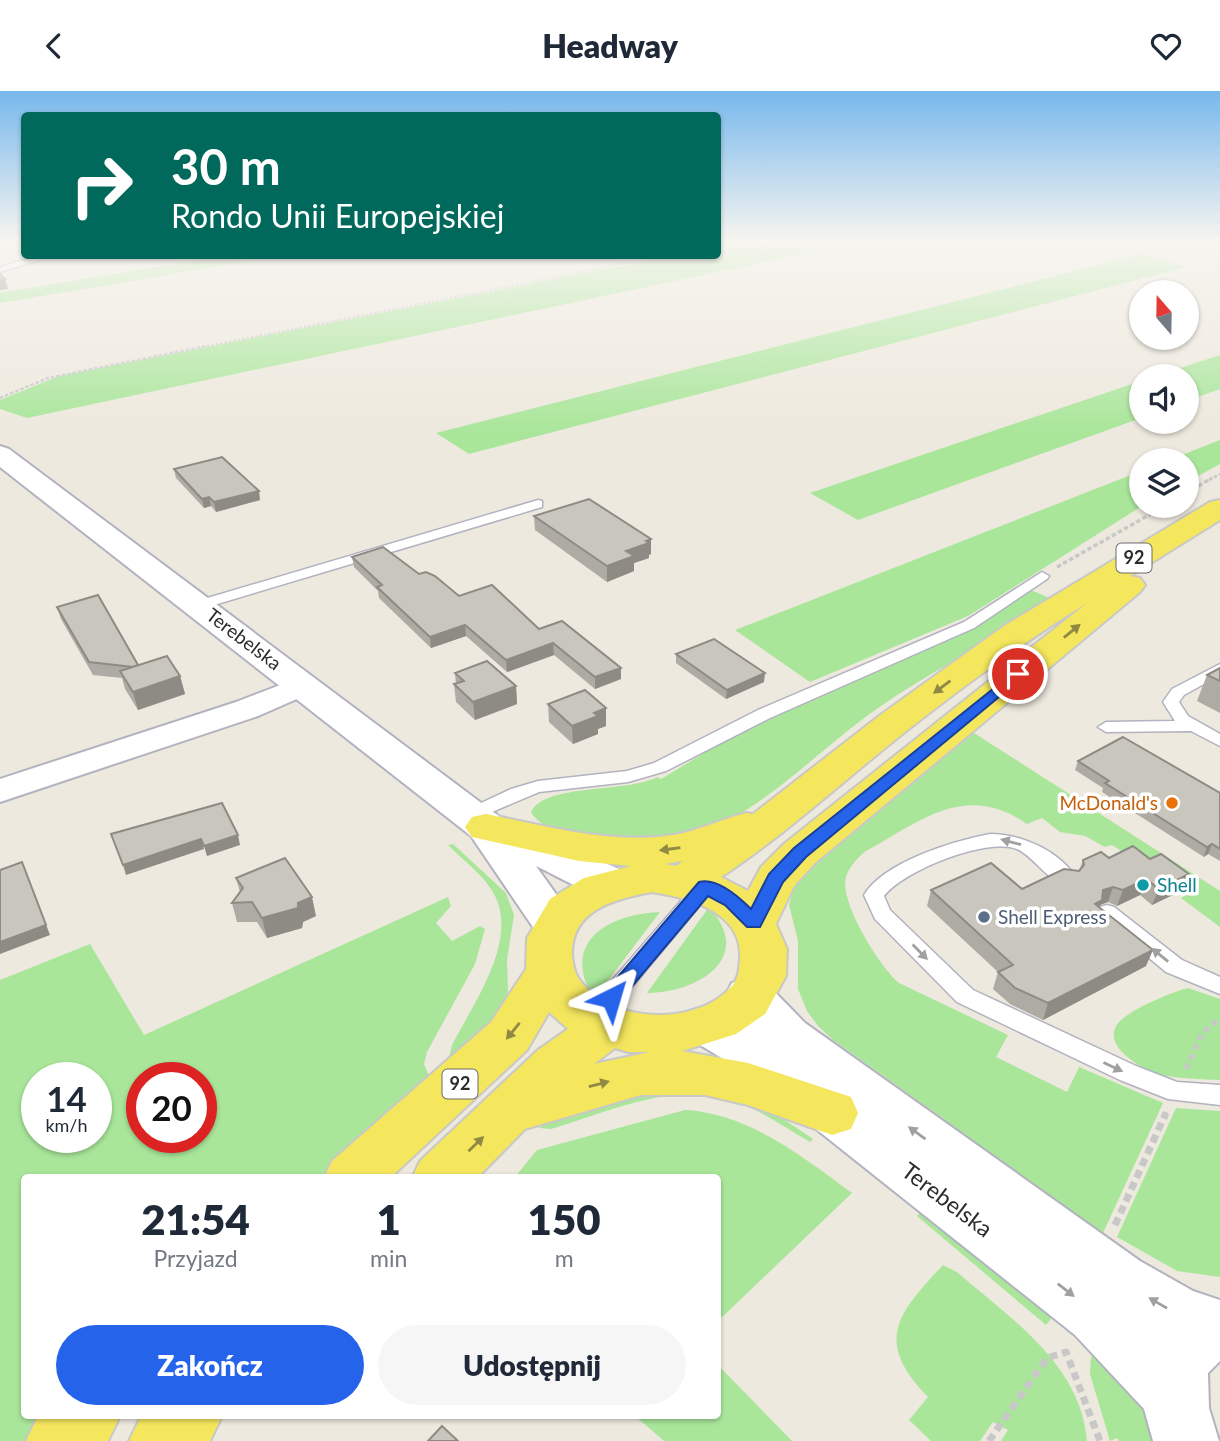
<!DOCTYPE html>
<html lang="pl">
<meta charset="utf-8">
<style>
body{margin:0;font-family:Lato,sans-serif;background:#f6f6f7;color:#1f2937;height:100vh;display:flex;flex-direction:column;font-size:26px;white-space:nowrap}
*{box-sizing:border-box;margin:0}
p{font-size:23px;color:#747a83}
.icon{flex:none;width:38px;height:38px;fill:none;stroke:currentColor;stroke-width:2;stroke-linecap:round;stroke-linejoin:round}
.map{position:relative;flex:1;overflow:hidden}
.sheet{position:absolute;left:21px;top:1083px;width:700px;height:245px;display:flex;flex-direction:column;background:#fff;border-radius:7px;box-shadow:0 2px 5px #0004}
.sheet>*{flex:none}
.hud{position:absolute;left:21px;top:21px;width:700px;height:147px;border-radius:7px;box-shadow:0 2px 5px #0004;background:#00695c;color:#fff;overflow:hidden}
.needle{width:46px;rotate:340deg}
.controls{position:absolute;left:1129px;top:189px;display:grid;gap:14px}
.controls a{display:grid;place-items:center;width:70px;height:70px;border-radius:50%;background:#fff;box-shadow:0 2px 5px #0004;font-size:35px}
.speed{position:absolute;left:21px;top:971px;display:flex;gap:14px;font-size:35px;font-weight:700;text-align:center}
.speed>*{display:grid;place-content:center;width:91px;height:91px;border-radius:50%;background:#fff;box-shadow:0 2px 5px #0004;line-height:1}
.speed small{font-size:18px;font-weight:400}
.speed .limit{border:10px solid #d22;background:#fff;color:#111}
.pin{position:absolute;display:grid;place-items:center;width:60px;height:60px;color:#fff;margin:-30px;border:4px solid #fff;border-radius:50%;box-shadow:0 2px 7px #0007}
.me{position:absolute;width:77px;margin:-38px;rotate:40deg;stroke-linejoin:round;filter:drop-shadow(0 0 5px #0008)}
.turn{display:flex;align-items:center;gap:24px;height:147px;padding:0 35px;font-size:32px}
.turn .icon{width:91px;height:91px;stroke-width:2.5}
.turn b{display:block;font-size:49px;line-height:60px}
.eta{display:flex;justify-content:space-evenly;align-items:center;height:119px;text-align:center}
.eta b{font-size:42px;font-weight:800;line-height:49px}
.action{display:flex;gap:14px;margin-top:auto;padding:14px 35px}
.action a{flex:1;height:80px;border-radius:42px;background:#2563eb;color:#fff;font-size:28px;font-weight:800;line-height:80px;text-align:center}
.action a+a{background:#f6f6f7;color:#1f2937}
header{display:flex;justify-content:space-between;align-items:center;height:91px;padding:0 35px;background:#fff;font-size:32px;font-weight:800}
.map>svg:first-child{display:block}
.green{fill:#a9e69a;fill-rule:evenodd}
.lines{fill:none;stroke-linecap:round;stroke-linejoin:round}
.lane-casing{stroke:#b2b2c0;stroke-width:3}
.street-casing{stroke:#b2b2c0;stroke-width:4}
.secondary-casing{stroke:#b2b2c0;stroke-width:4}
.primary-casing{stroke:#c8c8c8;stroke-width:4}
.path-far4{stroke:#c8c8c8;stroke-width:2;stroke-dasharray:2.5 2;stroke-linecap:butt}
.path-far3{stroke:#c8c8c8;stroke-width:2.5;stroke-dasharray:3.5 2;stroke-linecap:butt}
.path-far2{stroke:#c8c8c8;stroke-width:3.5;stroke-dasharray:4.5 2.5;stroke-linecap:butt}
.path-far1{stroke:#c8c8c8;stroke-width:5;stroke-dasharray:6 4.5;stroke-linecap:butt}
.path{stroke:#c8c8c8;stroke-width:7;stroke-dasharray:8 5;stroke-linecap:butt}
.lane{fill:#fff;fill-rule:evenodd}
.street{fill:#fff;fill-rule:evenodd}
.secondary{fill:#fff;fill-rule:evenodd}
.primary{fill:#f4e65d;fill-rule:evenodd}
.wall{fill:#adaba3}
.shaded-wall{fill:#8d8b84}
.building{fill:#c9c7bd;stroke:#8d8b84;stroke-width:2}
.oneway{fill:#908944}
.oneway2{fill:#a0a0a0}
.route{fill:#2563eb;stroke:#184099;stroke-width:2}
.food-dot{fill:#e8710a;stroke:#fff;stroke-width:2.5}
.culture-dot{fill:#0f9aa8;stroke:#fff;stroke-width:2.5}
.service-dot{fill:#5c6f8a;stroke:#fff;stroke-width:2.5}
.labels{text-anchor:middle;stroke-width:7;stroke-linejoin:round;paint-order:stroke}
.shield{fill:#fff;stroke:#6b6b6b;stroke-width:2}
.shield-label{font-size:18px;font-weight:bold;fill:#2c2c2c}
.street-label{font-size:19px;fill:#2c2c2c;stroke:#fff}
.food-label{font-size:19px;fill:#c56008;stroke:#fff;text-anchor:end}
.culture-label{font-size:19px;fill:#0d838f;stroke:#fff;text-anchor:start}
.service-label{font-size:19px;fill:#4e5e75;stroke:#fff;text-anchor:start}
.near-street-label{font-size:23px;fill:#2c2c2c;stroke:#fff}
</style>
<header><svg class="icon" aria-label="back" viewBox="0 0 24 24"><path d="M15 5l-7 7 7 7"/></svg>Headway<svg class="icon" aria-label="heart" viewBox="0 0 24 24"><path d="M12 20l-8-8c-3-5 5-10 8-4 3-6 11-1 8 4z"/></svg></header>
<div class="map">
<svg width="1220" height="1350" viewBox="0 0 1220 1350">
<rect width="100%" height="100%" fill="#eee9de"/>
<g class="green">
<polygon points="740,151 858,151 27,327 0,318 0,309 59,285 672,165 718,164 718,156"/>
<polygon points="1142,163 1186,176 469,363 436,342"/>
<polygon points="224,165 280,165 0,212 0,202"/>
<polygon points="1220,264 1220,298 1187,310 1186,285 1156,285"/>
<polygon points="1141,290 1141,327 858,429 810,402"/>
<polygon points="1220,349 1220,373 1187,391 1186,369 1169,369"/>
<polygon points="1141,380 1142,415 968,525 810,591 735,539"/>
<path d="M1031 499 1054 509C998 547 937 577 881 615 825 653 771 713 708 739 673 754 551 758 531 721 545 692 628 702 657 686L661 688 734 644 977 535Z"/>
<path d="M968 638 1220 800V836L1181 807 1192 801 1138 762 1129 765 1112 754 1105 756 1085 745 1060 741 1042 727 1027 733C965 690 921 730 866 760 857 767 849 776 846 786 839 811 880 876 899 892L1008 944 996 966 1067 1001 1079 976 1163 1012 1097 1155 945 1029 833 949 818 935 807 920 798 898V850L789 814 796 787Z"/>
<path d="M453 753 506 802 514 824 507 869 508 899 505 914 457 975 449 967 452 954C473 913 518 851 495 805 485 785 464 770 448 754Z"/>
<path d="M448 806 451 815 436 832 452 850 480 835 485 838 475 873 427 961 424 973 432 992 329 1087H24V1325H70L43 1350H0V889L90 853 144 944ZM37 987H96V1046H37ZM142 987H201V1046H142Z"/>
<path d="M709 816C756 868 696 902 647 902Z"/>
<path d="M660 821 594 908C559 851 608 823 660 821Z"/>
<path d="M1188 897 1220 908V989C1202 988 1184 988 1166 985 1147 982 1096 955 1120 930 1134 917 1169 902 1188 897Z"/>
<path d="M707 998 776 1023 813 1048 810 1051C783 1035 755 1015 724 1007 666 993 605 1022 551 1038L539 1037 564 1020 619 1000Z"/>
<polygon points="1176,1017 1220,1020 1220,1186 1177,1180 1117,1146"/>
<path d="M685 1019C748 1022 803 1066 852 1102L718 1230V1087H514L537 1059Z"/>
<polygon points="920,1121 1021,1180 1064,1211 1046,1234 917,1125"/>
<path d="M943 1174 957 1181C1011 1228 1081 1273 1087 1350H1001L1008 1339 993 1331 980 1350H931L909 1329 928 1306C873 1250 898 1222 943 1174Z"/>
<polygon points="1104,1246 1140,1291 1154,1350 1119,1350 1117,1347 1110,1350 1090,1283 1091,1266"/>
<polygon points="718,1274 792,1350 664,1350 635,1325 718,1325"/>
</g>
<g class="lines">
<g class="lane-casing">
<g id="lane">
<polygon points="42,164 56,164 0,181 0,176"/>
<polygon points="538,409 542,410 542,416 204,517 199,518 192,514 194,511"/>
<polygon points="1042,481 1049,485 1047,488 974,537 770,627 666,680 628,691 539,701 471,730 462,724 464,720 511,698 538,690 627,680 654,672 758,619 964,531"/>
<polygon points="1220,573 1220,584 1184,604 1179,611 1188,625 1220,643 1220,655 1191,640 1106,641 1098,636 1106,631 1175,630 1163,611 1172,598"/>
<path d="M990 743C1022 743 1060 760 1077 788L1074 793C1052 799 1036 766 1017 758 986 746 903 780 884 805L890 819 973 899 1136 975 1177 991 1220 994V1014L1168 1008 1120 989 957 911 875 828 864 804C884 771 953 750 990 743Z"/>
<polygon points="705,788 712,790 715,795 712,800 600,934 592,937 584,934 581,928 584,922 698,790"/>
<polygon points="1107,814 1114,816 1182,869 1220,886 1220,903 1166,881 1100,826 1097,821 1100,816"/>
</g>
</g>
<g class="street-casing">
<polygon id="street" points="304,585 315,588 319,594 315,600 258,625 0,711 0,688 236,611"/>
</g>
<g class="secondary-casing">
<g id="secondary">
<path d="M0 355 9 358 500 726 628 782 635 793 628 804C598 812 564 788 536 775L578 834 571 845 555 850 539 845 471 745 0 376Z"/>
<polygon points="749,887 766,892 805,932 1140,1170 1193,1200 1220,1209 1220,1270 1208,1282 1209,1317 1219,1350 1153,1350 1144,1318 1075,1244 742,979 690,948 682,934 690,920 707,915 744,931 725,905 732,892"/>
</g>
</g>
<g class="primary-casing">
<g id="primary">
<path d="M1220 409V429L1130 485 1140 487 1145 494 1140 501 815 772 794 795 776 833 787 858 786 885 765 923 736 943 682 960 748 972 851 1006 858 1022 851 1038 832 1044 748 1014 705 1004H641L525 1038 477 1087H412L420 1070 538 959 568 938 549 921 527 959 390 1087H324L332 1070 491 931 526 878 527 847 550 808 584 787 631 775 579 770 472 746 465 736 472 726 486 723C548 735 610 754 673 744 698 740 722 728 746 722L753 723 879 625 1004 535 1210 411ZM1087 512 785 752 761 776 748 800 721 786C786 743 843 690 905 641 963 595 1024 551 1087 512ZM683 770 676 775 665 773ZM651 801C686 806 743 820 740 867 739 878 739 888 731 896 699 932 628 932 594 903 579 892 573 882 572 863 572 818 614 809 651 801ZM615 957 628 961H650L594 973Z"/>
<polygon points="38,1325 120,1325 108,1350 26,1350"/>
<polygon points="141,1325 222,1325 210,1350 129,1350"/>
</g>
</g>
<g class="path-far4">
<polyline points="718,154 733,151"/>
<polyline points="198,257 667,164"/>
</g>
<g class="path-far3">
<polyline points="0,307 48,287 207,255"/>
<polyline points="1209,389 1220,383"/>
</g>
<g class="path-far2">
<polyline points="1186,402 1212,387"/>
<polyline points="1057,476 1165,415"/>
</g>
<g class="path-far1">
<polyline points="1186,978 1202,942 1220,928"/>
<polyline points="1165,1023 1166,1021"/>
</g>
<g class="path">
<polyline points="1115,1134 1166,1022"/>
<polyline points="989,1350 1047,1267 1066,1261 1100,1350"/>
</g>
<use href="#lane" class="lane"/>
<use href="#street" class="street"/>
<use href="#secondary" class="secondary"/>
<use href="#primary" class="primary"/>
</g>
<g class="wall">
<polygon points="174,378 260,409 216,421 211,415 204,417 176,387"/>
<polygon points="534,425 651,448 651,463 649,464 649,467 634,472 634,480 607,491 535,439"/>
<polygon points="352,466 419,483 459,505 539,538 621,577 621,588 595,598 554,564 507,581 466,545 431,557 379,507 378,500 354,476"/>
<polygon points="57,516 138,574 180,585 185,603 138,619 125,598 122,587 93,584 61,528"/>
<polygon points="676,563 764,591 726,608 676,572"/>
<polygon points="1220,577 1220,622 1197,610 1207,584"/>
<polygon points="455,582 516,595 517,613 475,629 456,611 454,593 456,593"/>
<polygon points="548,613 606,635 598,638 598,643 573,653 549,631"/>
<polygon points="1078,670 1220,702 1220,770 1208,763 1204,766 1102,701 1103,697 1075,679"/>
<polygon points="1109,767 1150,768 1189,783 1183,799 1152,814 1140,804 1117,815 1108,811 1100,814 1099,816 1146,875 1043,929 1010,913 993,898 998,881 927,815 931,799 1022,798 1079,780 1083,769"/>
<polygon points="236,787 316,825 303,831 302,837 267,847 257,831 237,831 232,812 240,801"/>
</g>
<g class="shaded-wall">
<polygon points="5,188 8,198 0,199 0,189"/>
<polygon points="259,400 260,409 216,421 214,411"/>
<polygon points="209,406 211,415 204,417 202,408"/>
<polygon points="651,448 651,463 649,464 649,467 634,472 634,480 607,491 607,475 626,460"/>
<polygon points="465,534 466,545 431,557 430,546"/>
<polygon points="553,552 554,564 507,581 506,569"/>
<polygon points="621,577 621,588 595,598 595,586"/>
<polygon points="765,582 764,591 726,608 727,599"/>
<polygon points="180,585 185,603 138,619 133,601"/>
<polygon points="516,595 517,613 475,629 473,611"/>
<polygon points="606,617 606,635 598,638 598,643 573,653 572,635 594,622"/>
<polygon points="238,744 240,754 207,765 204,755"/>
<polygon points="201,748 204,758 126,784 123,774"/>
<polygon points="1212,753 1208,763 1204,766 1207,756"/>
<polygon points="22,771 50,844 0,863 0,851"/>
<polygon points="1189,783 1183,799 1152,814 1159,798"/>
<polygon points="1146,788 1140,804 1117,815 1123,799"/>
<polygon points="1113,796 1108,811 1100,814 1096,825 1095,813 1103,799"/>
<polygon points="312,806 316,825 303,831 302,837 267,847 262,827"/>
<polygon points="1153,859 1146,875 1043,929 1048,912"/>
</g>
<g class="building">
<polygon points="0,183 5,188 0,189"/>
<polygon points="222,366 259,400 214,411 209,406 202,408 174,378"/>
<polygon points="589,408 651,448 646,450 649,452 626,460 634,465 607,475 534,425"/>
<polygon points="383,456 419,483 426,481 435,485 459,505 492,494 539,538 562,530 621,577 595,586 553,552 506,569 465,534 430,546 377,496 382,494 352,466"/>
<polygon points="98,504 138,574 133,576 89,571 57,516"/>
<polygon points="714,548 765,582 727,599 676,563"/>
<polygon points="167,565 180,585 133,601 120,580"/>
<polygon points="487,570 516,595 473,611 454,593 464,590 455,582"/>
<polygon points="1220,577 1220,590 1207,584"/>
<polygon points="585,599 606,617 594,622 598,625 572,635 548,613"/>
<polygon points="1123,646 1220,702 1220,758 1212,753 1207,756 1105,692 1109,690 1078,670"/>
<polygon points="222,712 238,744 204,755 201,748 123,774 111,743"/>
<polygon points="1133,755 1150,768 1161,763 1189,783 1159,798 1146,788 1123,799 1113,796 1103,799 1102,809 1095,813 1153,859 1048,912 1015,897 998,881 1013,874 931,799 991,772 1022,798 1064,778 1079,780 1084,774 1083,769 1101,761 1109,767"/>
<polygon points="285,767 312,806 298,812 298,817 262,827 252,811 232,812 243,797 236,787"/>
<polygon points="22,771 46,834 0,851 0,779"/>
<polygon points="442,1335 458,1350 428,1350"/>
</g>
<defs><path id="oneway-solid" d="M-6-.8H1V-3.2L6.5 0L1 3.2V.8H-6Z" transform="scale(1.75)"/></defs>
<g class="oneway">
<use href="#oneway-solid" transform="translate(1072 540) rotate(-39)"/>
<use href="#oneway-solid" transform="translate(942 596) rotate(143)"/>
<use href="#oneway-solid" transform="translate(670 758) rotate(172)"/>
<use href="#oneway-solid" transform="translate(513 940) rotate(129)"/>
<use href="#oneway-solid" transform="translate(599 993) rotate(-15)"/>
<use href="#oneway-solid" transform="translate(476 1053) rotate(-44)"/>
</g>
<g class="oneway2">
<use href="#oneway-solid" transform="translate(1011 751) rotate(-165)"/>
<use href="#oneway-solid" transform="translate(920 861) rotate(45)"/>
<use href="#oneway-solid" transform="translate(1160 864) rotate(-141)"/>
<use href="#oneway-solid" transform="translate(1113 976) rotate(25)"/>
<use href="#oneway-solid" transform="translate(917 1042) rotate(-144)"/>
<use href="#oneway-solid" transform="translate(1066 1199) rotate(38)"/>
<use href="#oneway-solid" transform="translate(1158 1212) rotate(-150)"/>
</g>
<linearGradient id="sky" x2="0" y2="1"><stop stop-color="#77b8ec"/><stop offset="0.44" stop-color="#f7f5f0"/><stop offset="1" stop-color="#f7f5f0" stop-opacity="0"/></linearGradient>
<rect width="1220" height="340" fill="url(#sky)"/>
<path class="route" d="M1018 578 1023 580V586L806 766 783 791 760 836H747L725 814 708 805 618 912H604L601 907 604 902 699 791C717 786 739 806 751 818L769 783 794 757Z"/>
<circle class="food-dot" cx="1172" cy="712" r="7"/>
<circle class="culture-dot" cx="1143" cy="794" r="7"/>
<circle class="service-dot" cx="984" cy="826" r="7"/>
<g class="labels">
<g class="shield">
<rect x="1116.5" y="452.5" width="35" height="29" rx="5"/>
<rect x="442.5" y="978.5" width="35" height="29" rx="5"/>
</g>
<g class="shield-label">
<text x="1134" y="473">92</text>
<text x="460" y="999">92</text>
</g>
<g class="street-label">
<text transform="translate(244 548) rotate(37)" y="7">Terebelska</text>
</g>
<g class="food-label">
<text x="1158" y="719">McDonald's</text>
</g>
<g class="culture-label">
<text x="1157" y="801">Shell</text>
</g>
<g class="service-label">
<text x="998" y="833">Shell Express</text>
</g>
<g class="near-street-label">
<text transform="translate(947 1109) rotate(37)" y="8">Terebelska</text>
</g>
</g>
</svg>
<div class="controls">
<a><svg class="needle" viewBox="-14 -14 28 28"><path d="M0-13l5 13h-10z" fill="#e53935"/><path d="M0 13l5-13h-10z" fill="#747a83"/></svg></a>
<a><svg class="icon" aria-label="sound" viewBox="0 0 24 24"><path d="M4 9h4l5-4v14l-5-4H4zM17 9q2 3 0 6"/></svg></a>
<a><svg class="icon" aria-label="layers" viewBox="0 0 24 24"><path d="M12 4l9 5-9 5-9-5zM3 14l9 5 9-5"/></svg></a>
</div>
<div class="speed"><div>14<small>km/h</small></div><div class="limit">20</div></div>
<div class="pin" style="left:1018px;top:583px;background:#d93025"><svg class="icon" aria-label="arrive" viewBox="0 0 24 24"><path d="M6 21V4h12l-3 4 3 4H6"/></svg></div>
<svg class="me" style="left:611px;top:907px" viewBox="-20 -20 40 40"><path d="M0-17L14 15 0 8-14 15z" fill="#2563eb" stroke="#fff" stroke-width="4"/></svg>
<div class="hud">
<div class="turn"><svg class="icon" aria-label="right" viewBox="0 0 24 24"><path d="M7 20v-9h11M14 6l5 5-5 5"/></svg><div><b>30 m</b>Rondo Unii Europejskiej</div></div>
</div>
<section class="sheet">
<div class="eta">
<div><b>21:54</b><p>Przyjazd</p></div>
<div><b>1</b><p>min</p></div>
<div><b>150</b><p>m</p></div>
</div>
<div class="action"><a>Zakończ</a><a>Udostępnij</a></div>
</section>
</div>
